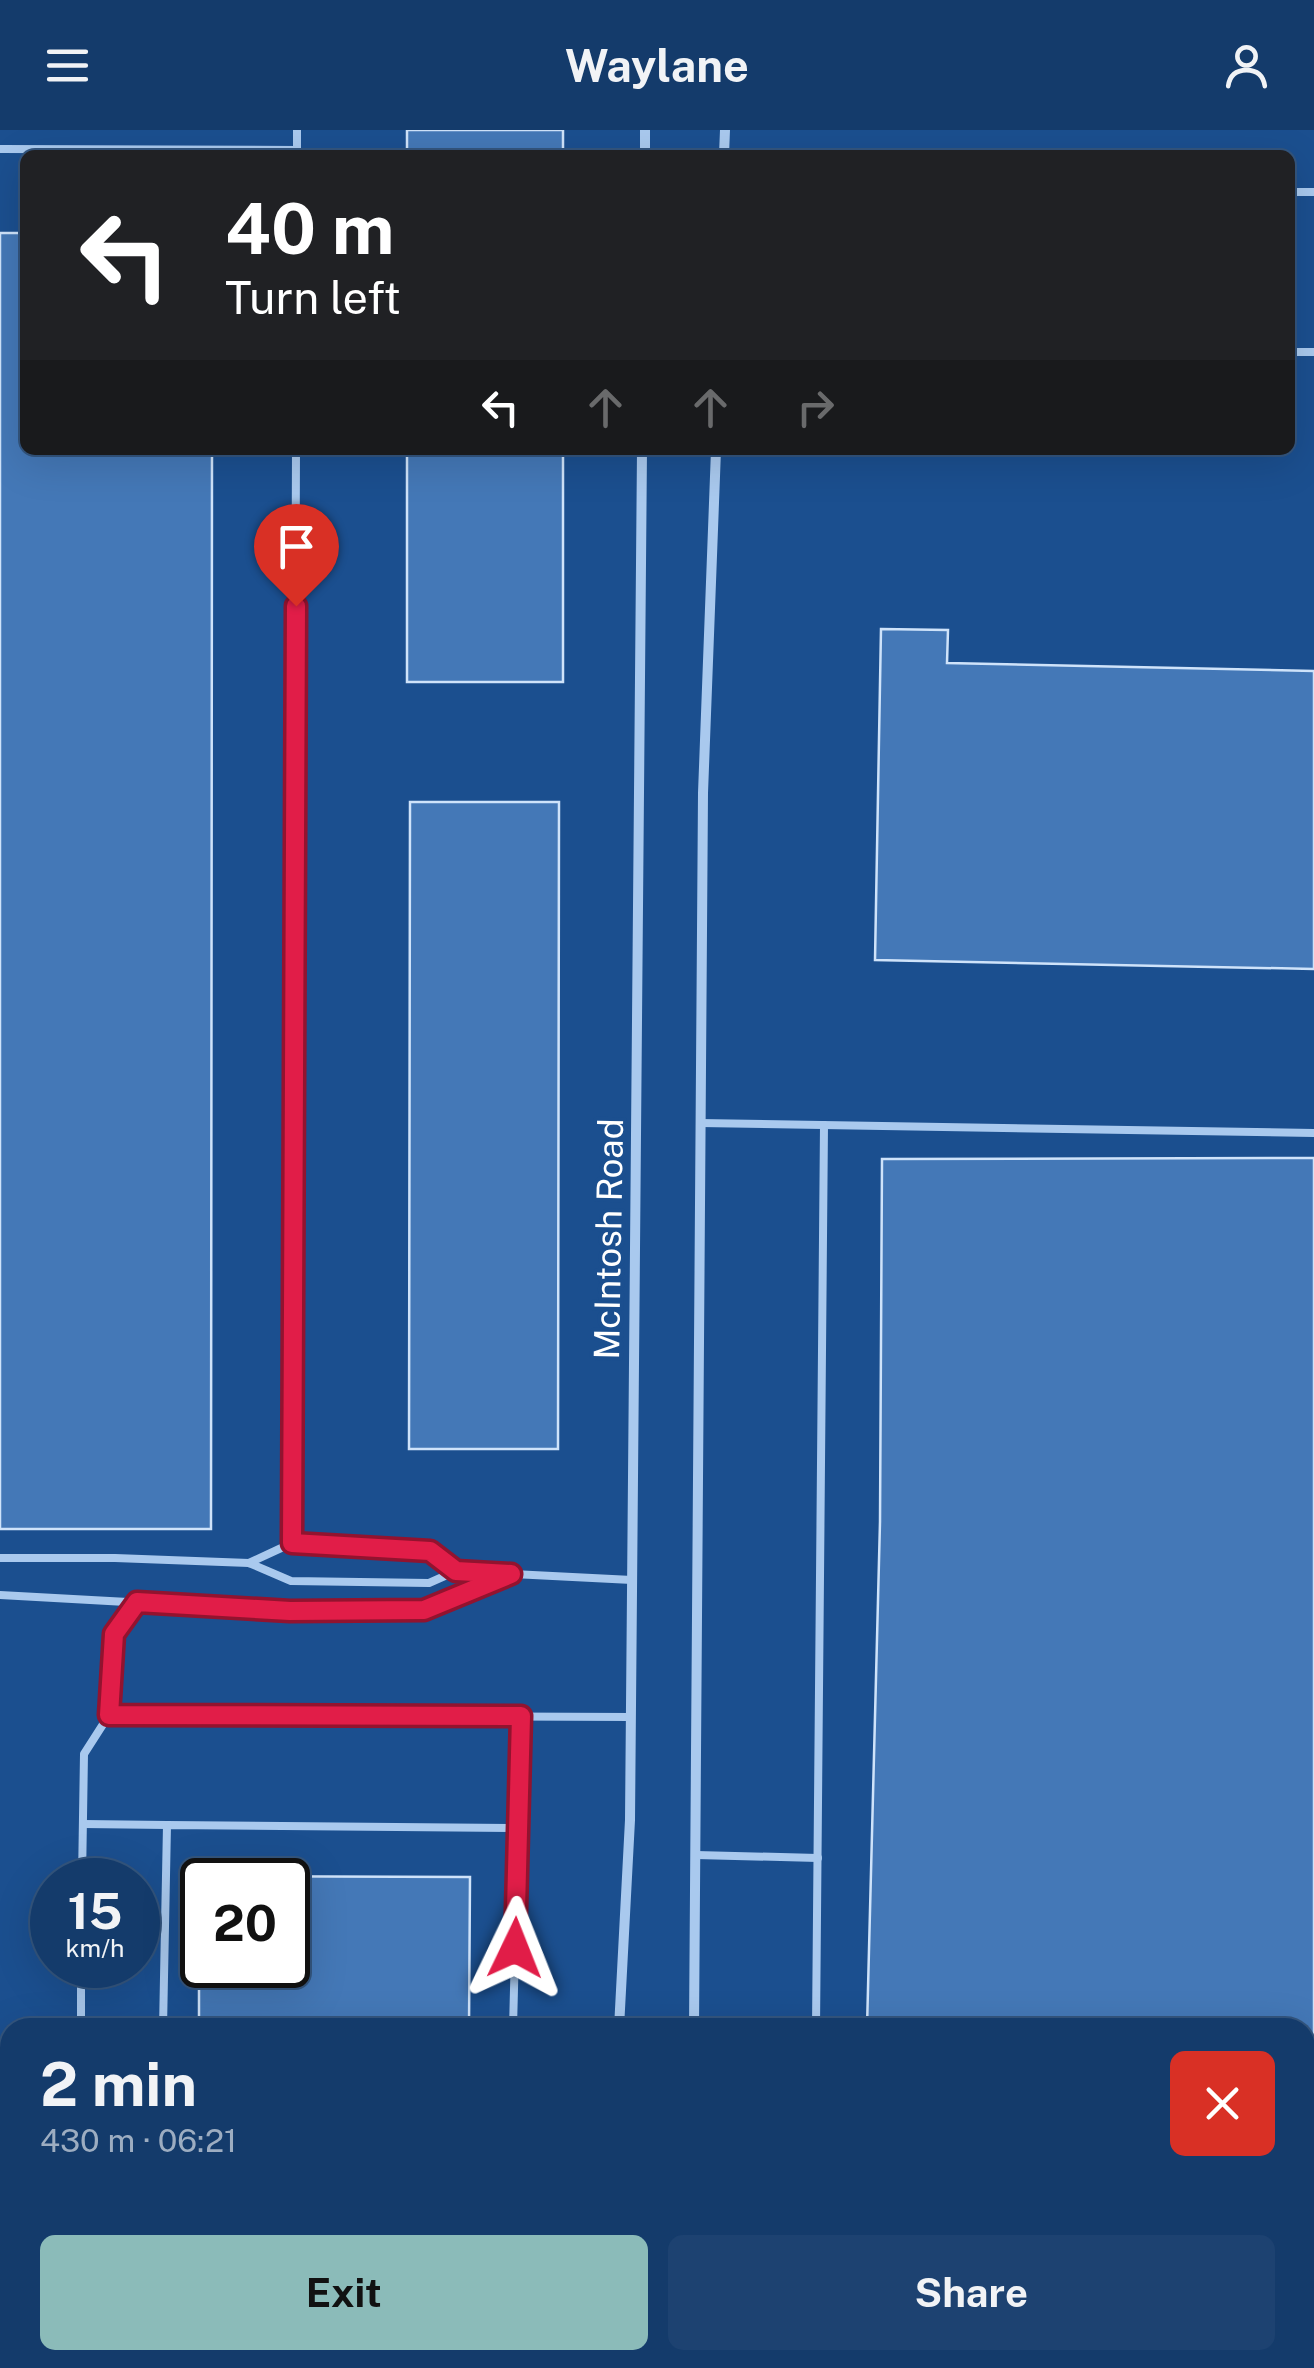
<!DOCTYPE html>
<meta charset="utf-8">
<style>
body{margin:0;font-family:"Public Sans",sans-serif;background:#1d4271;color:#f1f3f6;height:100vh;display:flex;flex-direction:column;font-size:38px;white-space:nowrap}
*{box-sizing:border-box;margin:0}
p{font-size:32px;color:#9dadc1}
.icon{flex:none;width:55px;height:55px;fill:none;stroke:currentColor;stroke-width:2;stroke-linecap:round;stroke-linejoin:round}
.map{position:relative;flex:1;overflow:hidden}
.panel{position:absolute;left:0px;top:1888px;width:1315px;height:352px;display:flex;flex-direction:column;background:#143b6b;border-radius:30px 30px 0 0;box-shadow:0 10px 40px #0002,0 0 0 2px #33557e}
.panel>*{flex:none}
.top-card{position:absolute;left:20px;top:20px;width:1275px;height:305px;border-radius:15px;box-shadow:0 10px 40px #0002,0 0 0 2px #33557e;background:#202124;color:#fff;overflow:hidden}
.speed{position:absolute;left:30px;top:1728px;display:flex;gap:20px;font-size:50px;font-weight:700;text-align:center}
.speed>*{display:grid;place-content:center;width:130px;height:130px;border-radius:50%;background:#143b6b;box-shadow:0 10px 40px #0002,0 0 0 2px #33557e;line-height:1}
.speed small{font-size:25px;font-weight:400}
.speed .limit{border:5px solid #111;border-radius:15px;background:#fff;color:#111}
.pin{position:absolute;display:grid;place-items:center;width:85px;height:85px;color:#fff;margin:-102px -42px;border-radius:50% 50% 50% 0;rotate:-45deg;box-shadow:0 0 10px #0007}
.pin .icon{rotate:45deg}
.me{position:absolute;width:110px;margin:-55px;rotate:2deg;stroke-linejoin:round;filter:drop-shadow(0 0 8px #0008)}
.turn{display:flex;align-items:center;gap:35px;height:210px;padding:0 40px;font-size:45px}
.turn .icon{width:130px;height:130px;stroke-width:2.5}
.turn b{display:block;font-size:70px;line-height:85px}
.lanes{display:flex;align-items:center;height:95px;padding:0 40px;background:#0003;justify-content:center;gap:50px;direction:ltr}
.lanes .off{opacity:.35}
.round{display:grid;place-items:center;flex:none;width:105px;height:105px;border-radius:15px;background:#1d4271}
.overview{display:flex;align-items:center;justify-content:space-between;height:170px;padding:0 40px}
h1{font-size:60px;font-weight:700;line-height:75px}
.cta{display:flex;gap:20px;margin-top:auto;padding:20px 40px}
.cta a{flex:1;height:115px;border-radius:15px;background:#8bbbb9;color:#111;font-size:40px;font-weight:700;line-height:115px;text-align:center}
.cta a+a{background:#1d4271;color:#f1f3f6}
header{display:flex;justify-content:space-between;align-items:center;height:130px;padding:0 40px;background:#143b6b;font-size:45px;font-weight:700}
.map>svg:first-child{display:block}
.building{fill:#4478b7;stroke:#cfe3fa;stroke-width:2.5;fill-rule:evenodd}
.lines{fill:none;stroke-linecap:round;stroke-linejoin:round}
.lane{stroke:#a9c9ee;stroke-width:8}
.street{stroke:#a9c9ee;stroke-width:10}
.secondary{stroke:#d6e6fa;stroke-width:20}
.highway{stroke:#fff;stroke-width:30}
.route-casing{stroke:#92132f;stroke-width:25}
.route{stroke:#e11d48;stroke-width:18}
.labels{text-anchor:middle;stroke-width:8;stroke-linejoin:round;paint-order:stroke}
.street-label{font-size:35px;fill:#fff;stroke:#1b4f8f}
</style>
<header><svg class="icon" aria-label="menu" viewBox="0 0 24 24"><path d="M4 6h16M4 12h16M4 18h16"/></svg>Waylane<svg class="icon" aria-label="person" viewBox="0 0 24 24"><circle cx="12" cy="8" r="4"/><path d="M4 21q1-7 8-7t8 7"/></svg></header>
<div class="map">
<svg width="1314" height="2238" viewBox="0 0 1314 2238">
<rect width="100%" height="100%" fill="#1b4f8f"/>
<g class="building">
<rect x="407" y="0" width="156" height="25"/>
<polygon points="0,103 25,103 25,320 212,320 211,1399 0,1399"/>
<rect x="407" y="320" width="156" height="232"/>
<polygon points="881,499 948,500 947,533 1314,541 1314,839 875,830"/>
<polygon points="410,672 559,672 558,1319 409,1319"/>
<polygon points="1314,1028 1314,2042 1305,2042 1305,1898 867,1898 880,1392 882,1029"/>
<path d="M199 1746 470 1747 469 1898H199ZM202 1750H288V1835H202Z"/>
</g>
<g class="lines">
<g class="lane">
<polyline points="0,19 297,20"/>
<polyline points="297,20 297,0"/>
<polyline points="1290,62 1314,62"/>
<polyline points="1290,222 1314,222"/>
<polyline points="700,993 1314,1003"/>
<polyline points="292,1413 296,320"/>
<polyline points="0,1428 115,1428 249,1433 291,1451 429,1453 456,1441 632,1450"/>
<polyline points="249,1433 292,1413 430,1421 456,1441"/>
<polyline points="0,1465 290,1481 425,1480 508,1445"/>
<polyline points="109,1585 631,1587"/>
<polyline points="83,1694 167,1695"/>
<polyline points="696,1725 818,1728"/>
<polyline points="82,1750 84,1624 109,1585 114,1504 137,1472"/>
<polyline points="81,1898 81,1835"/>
<polyline points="163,1898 167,1695 518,1698"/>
<polyline points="513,1898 521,1586"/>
<polyline points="816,1898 824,995"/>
<polyline points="1305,2060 1314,2060"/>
</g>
<g class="street">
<polyline points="645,0 645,25"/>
<polyline points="724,25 725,0"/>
<polyline points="619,1898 630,1690 642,320"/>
<polyline points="694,1898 703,663 716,320"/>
</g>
<g class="secondary">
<polyline points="0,2174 10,2175"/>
<polyline points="0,2193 10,2191"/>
<polyline points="0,2221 10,2216"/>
<polyline points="620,2230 622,2238"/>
<polyline points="673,2238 677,2230"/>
</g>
<polyline class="highway" points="1216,2230 1314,2236"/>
</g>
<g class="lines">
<g class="route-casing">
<polyline id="route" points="296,476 292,1413 430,1421 456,1441 511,1444 424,1480 290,1481 137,1472 114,1504 109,1585 521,1586 515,1818"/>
</g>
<use href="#route" class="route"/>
</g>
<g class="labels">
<g class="street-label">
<text transform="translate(609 1109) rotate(-89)" y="12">McIntosh Road</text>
</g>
</g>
</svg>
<div class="speed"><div>15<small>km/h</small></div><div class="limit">20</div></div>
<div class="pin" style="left:296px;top:476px;background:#d93025"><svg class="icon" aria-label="arrive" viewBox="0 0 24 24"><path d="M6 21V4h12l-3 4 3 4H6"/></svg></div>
<svg class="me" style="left:515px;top:1818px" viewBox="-20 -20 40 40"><path d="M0-17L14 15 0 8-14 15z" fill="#e11d48" stroke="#fff" stroke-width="4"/></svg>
<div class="top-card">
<div class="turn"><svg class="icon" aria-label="left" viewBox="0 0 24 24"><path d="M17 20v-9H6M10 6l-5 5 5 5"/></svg><div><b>40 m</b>Turn left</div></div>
<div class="lanes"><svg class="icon" aria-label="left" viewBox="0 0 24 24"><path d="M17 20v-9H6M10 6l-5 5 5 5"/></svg><svg class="icon off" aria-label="ahead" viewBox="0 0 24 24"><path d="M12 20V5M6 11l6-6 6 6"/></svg><svg class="icon off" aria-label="ahead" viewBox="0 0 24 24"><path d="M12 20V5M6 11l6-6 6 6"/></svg><svg class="icon off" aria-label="right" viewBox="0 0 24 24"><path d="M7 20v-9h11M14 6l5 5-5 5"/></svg></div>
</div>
<section class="panel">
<div class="overview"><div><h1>2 min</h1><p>430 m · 06:21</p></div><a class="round" style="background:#d93025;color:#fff"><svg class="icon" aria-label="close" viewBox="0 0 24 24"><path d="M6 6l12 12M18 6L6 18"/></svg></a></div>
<div class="cta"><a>Exit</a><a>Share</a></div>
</section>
</div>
